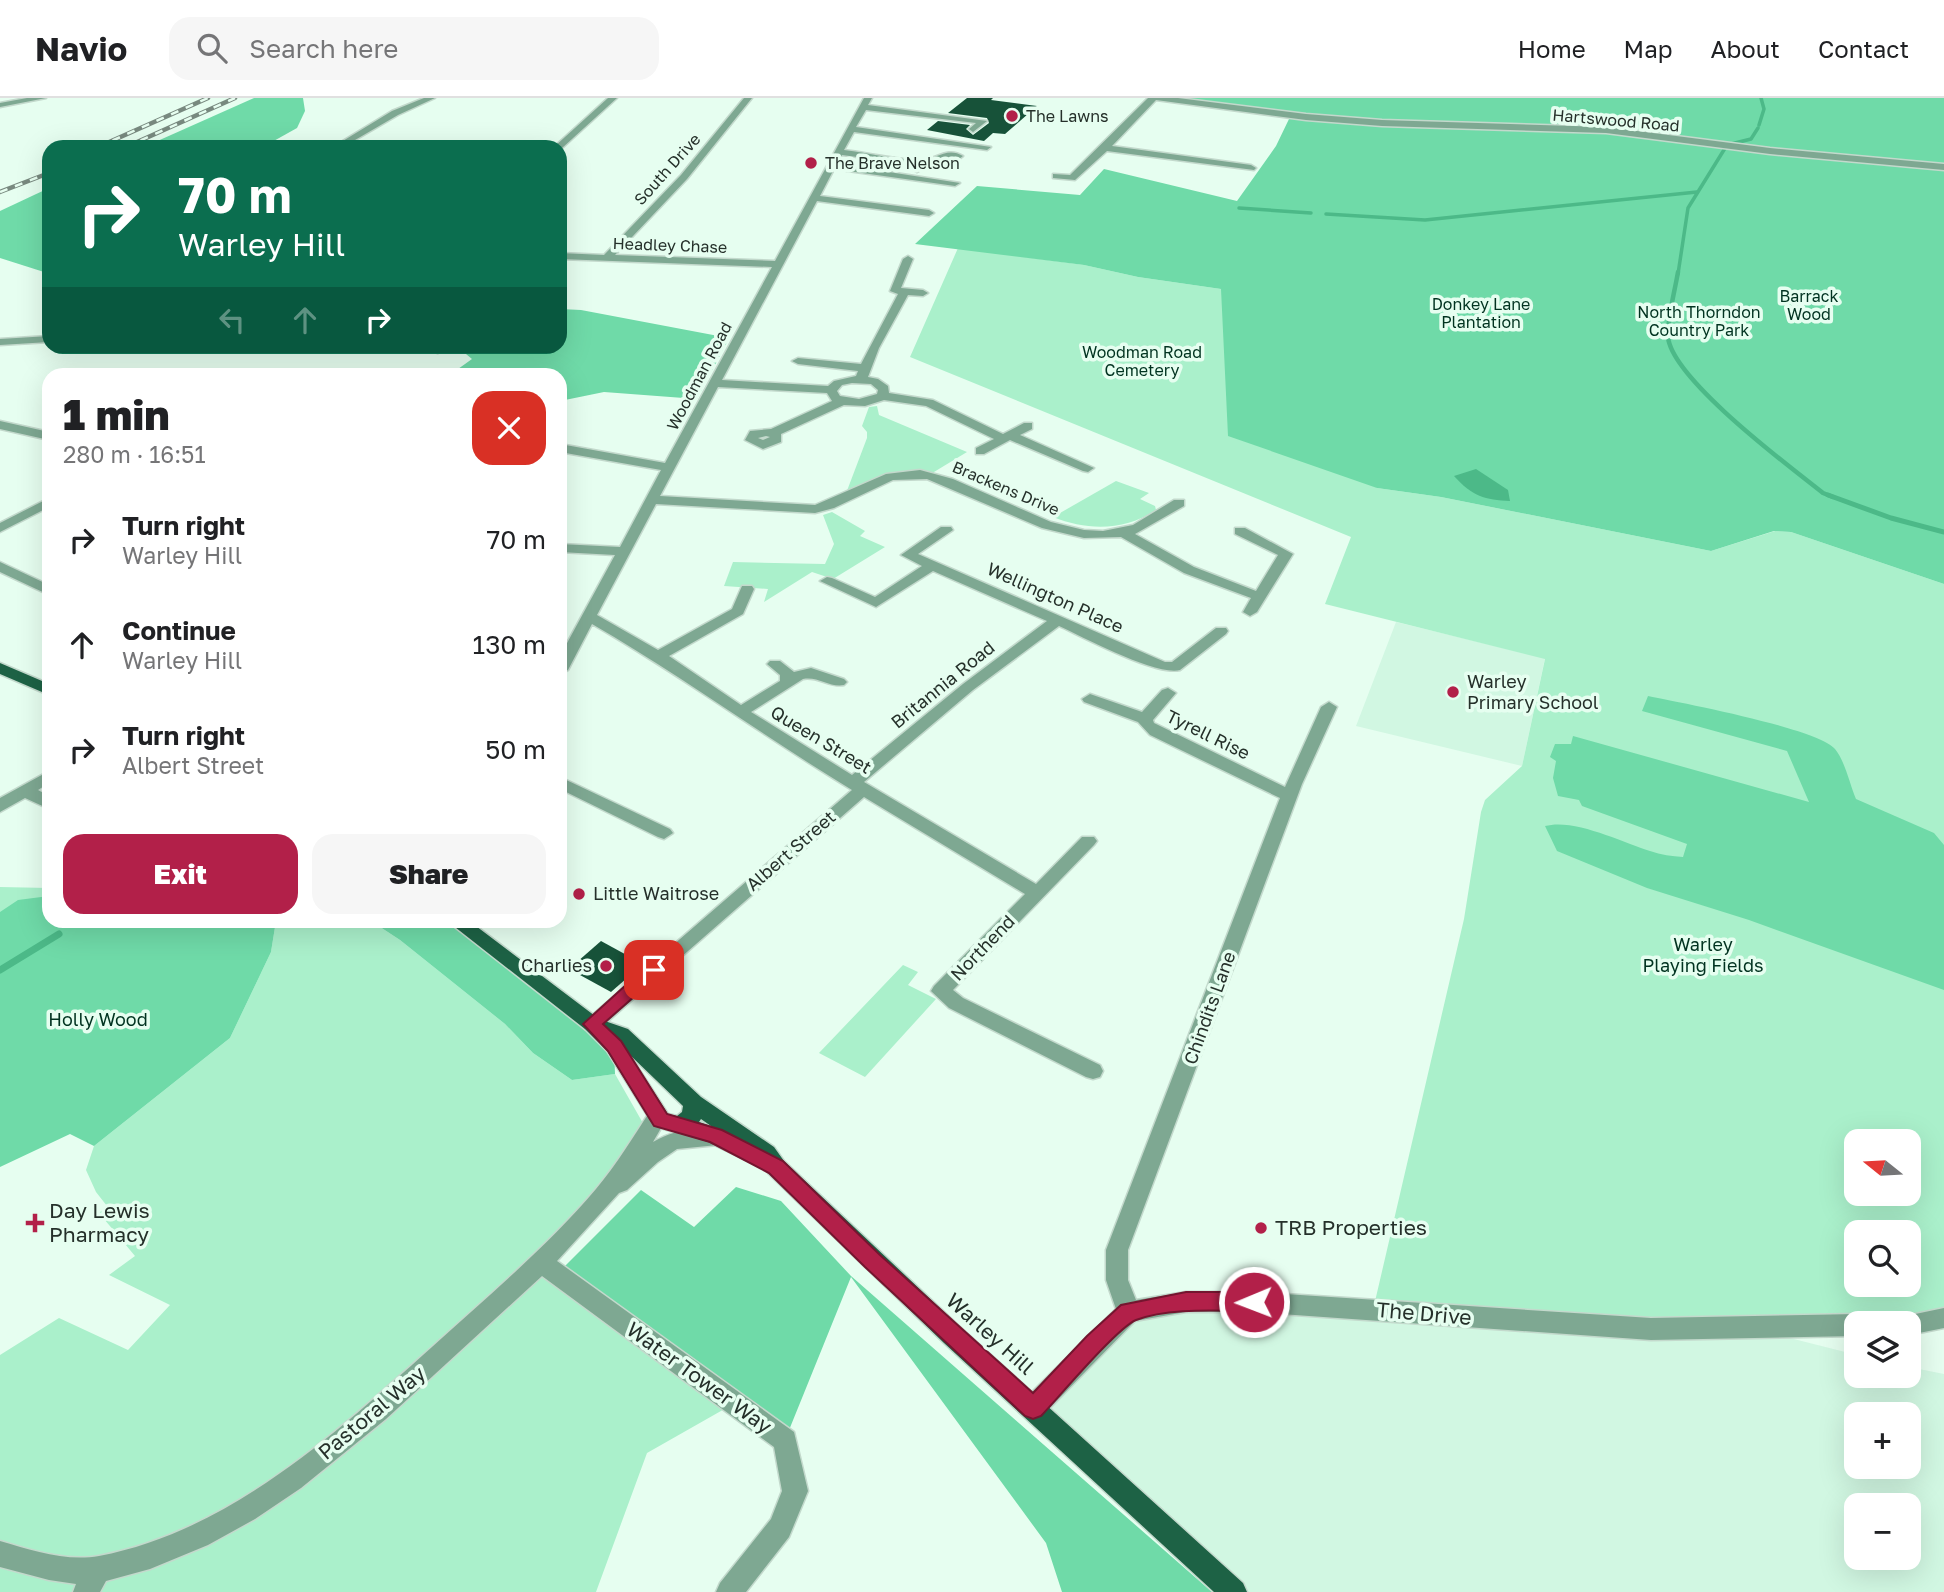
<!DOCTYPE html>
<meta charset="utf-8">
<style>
body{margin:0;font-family:"Golos Text",sans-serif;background:#f6f6f6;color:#202124;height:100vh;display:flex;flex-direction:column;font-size:26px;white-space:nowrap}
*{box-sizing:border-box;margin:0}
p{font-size:23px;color:#757577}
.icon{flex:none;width:38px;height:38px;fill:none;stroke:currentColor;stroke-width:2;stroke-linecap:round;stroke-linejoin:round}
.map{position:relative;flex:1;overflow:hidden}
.sheet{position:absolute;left:42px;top:270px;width:525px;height:560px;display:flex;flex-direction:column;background:#fff;border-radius:21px;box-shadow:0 7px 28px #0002}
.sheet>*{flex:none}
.banner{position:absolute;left:42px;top:42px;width:525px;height:214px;border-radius:21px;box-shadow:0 7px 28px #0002;background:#0b6e4f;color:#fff;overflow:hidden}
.needle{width:46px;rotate:288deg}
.tools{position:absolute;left:1844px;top:1031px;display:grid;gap:14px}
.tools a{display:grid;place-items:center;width:77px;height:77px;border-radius:14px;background:#fff;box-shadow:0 7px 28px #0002;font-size:35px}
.pin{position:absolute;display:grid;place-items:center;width:60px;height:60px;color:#fff;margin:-30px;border-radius:14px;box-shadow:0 4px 10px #0006}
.me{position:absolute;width:77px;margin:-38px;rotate:269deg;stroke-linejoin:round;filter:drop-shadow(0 0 5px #0008)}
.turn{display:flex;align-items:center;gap:24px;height:147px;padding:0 21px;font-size:32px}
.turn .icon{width:91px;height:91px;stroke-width:2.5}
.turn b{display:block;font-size:49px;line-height:60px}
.lanes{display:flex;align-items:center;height:66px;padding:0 21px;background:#0003;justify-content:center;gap:35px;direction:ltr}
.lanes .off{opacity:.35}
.round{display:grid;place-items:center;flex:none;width:74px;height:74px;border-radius:21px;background:#f6f6f6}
.summary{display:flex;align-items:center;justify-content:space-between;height:119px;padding:0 21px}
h1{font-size:42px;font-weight:800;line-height:52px}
.button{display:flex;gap:14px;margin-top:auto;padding:14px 21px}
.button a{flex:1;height:80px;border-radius:21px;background:#b22049;color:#fff;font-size:28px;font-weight:800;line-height:80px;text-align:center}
.button a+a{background:#f6f6f6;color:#202124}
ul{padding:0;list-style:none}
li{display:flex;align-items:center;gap:21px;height:105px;padding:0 21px}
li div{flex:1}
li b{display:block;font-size:26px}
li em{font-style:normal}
header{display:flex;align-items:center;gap:42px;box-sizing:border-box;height:98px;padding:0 35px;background:#fff;border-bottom:2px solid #e0e0e0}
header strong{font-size:33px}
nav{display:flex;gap:38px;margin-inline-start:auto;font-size:24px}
.search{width:490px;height:63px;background:#f6f6f6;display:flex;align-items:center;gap:18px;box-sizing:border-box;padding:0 24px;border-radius:21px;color:#757577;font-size:26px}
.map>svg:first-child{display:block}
.built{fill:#d1f7e2;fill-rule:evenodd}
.green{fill:#aaf0cb;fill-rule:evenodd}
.forest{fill:#6fdaa8}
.water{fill:#4cb988}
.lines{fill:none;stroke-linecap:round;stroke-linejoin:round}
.stream-far3{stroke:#4cb988;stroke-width:3.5}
.stream-far2{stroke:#4cb988;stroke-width:4.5}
.stream-far1{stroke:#4cb988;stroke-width:5}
.stream{stroke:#4cb988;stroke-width:7}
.building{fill:#175239}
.minor-casing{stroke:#c3d9cc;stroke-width:3}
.major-casing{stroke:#c3d9cc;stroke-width:3}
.minor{fill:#7ea892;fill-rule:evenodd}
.major{fill:#1d6245;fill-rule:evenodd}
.rail-casing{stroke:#78897f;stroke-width:4.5}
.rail{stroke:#e6fef0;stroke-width:2.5;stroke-dasharray:8;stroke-linecap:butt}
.route{fill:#b22049;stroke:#74152f;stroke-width:2}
.poi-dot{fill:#b22049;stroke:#e6fef0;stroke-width:2.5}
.labels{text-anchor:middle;stroke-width:7;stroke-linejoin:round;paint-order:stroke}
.far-poi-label{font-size:16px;fill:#25302a;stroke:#e6fef0;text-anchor:start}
.far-street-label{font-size:16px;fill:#25302a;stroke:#e6fef0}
.far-park-label{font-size:16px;fill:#013320;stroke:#e6fef0}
.street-label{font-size:18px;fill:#25302a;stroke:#e6fef0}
.poi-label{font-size:18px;fill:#25302a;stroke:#e6fef0;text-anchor:start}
.park-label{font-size:18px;fill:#013320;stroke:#e6fef0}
.near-poi-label{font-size:21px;fill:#25302a;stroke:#e6fef0;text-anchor:start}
.near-street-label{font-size:21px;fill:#25302a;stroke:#e6fef0}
</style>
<header>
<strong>Navio</strong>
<div class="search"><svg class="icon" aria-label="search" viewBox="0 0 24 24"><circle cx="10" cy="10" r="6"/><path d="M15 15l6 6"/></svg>Search here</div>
<nav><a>Home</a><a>Map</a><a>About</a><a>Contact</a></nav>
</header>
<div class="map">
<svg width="1944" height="1494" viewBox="0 0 1944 1494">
<rect width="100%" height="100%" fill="#e6fef0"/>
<g class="built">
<polygon points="1396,524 1545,560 1522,668 1356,628"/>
<path d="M1186 1204 1746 1229 1857 1257V1278H1909V1269L1944 1276V1494H1234L1033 1311 1129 1214ZM1857 1316H1909V1368H1857ZM1857 1407H1909V1460H1857Z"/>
</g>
<g class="green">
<path d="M958 150 1084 167 1138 179 1221 191 1377 390 1441 399 1711 453 1775 433 1791 434 1944 486V1220L1909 1225H1857V1227L1373 1212 1464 821 1481 714 1485 702 1522 668 1545 561 1325 506 1351 439 910 259ZM1857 1043H1909V1096H1857ZM1857 1134H1909V1186H1857Z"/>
<polygon points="877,308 879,317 967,354 929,377 896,376 845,398 867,340 867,334 862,328 869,309"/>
<path d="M1116 383 1149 395 1140 401 1155 408 1156 412C1124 433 1088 433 1053 419Z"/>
<polygon points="832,414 865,433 860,438 885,449 833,481 812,474 764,504 768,491 724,488 733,464 825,466 834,446 823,417"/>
<polygon points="0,789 49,790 49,804 0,833"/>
<polygon points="276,823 371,823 400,842 505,926 533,955 572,982 615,976 648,1034 541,1165 735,1305 647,1355 596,1494 0,1494 0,1257 59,1220 128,1252 170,1207 109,1177 135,1158 99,1115 107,1108 96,1094 86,1072 94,1048 230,940 271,854"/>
<polygon points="903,867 918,874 908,887 936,901 865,979 819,955"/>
</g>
<g class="forest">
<polygon points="254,0 303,0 305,13 297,30 263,49 144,49"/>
<polygon points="1158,0 1944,0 1944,486 1791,434 1774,433 1711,453 1441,399 1377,390 1228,338 1221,191 1138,179 1084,167 915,146 977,88 1080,97 1104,71 1237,103 1276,48 1289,21 1302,19"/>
<polygon points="49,90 49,171 44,174 0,160 0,113"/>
<polygon points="560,211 581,212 729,240 697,301 604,294 560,303 560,276 451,276 472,261 460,251 447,249 560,248"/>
<path d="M1648 598C1682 605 1816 630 1835 651 1845 663 1850 687 1856 701L1934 735 1944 747V892L1749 822 1647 790 1557 753 1545 728C1574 720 1622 744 1650 753 1661 757 1672 758 1683 759L1687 746 1582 708 1579 702 1558 698 1553 680 1556 663 1550 659 1555 646H1571L1573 638 1809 704 1787 653 1642 613Z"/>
<polygon points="49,798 49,822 276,823 271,854 230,940 94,1048 70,1036 0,1069 0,814 18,802"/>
<polygon points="371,823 454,823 614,948 615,976 572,982 533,955 505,926 400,842"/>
<polygon points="736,1089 781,1103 851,1178 1212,1494 1062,1494 1046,1445 851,1179 785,1342 557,1176 641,1092 694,1129"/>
</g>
<path class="water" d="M1476 371 1508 392 1510 403C1485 402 1472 398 1454 378Z"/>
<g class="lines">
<g class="stream-far3">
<polyline points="1759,27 1764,11 1761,0"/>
<polyline points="1239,110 1311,115"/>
<polyline points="1326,116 1425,122 1697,94"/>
<polyline points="1678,176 1688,110 1727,47 1751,41 1758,30"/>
</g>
<path class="stream-far2" d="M1678 174C1675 192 1667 222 1668 239 1672 281 1789 368 1823 395L1833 399"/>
<polyline class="stream-far1" points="1828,397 1891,420 1944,434"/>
<polyline class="stream" points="0,872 59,836"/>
</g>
<g class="building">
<polygon points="967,0 993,0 991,2 1037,8 1005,36 993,35 984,43 927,32 938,23 970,27 966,31 973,37 989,25 987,20 948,15"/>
<polygon points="601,843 643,866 611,894 569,871"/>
</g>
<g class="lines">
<g class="minor-casing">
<g id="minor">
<polygon points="27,0 46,0 0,9 0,5"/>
<polygon points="424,0 435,0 398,17 343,49 333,49 392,13"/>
<polygon points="608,0 617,0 561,51 554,49"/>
<path d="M744 0H752L687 81 615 157 775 163 864 0H872L868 7 987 23 973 34 969 31 976 25 866 12 856 29 991 49 987 52 854 34 844 52C869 55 896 62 922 62 935 62 947 48 963 58L959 61H941L917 74 912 71 918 67 842 57 837 66 960 85 955 88 834 71 820 98 929 112 934 115 929 118 817 103 722 282 828 288 834 283 856 278 858 273 798 266 792 263 798 260 861 266 898 196 890 193 903 161 908 158 913 161 901 190 923 192 928 195 923 198 908 197 879 250 868 279 878 281 888 288 889 295 933 302 1003 336 1024 325H1032V331L1020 337 1094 370 1088 374 1083 373 1010 342 984 356H976V350L994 341 926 308 884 302 865 308 844 307 781 336V344L763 351 745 342 750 333 771 331 832 303 827 295 718 289 660 398 815 407 886 376 920 372 953 381 1051 424 1084 432 1103 433 1133 427 1174 402H1184V408L1135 436 1194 469 1256 493 1278 457 1235 436V430H1245L1293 456 1257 514 1250 518 1243 514 1251 500 1184 475 1121 439 1084 440 1042 430 927 381 893 382 834 410 815 415 656 406 597 517 658 552 732 511 742 488H752L754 491 743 516 669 558 741 607 780 583V577L767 566 770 563H780L794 574 811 570 844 581 847 584 844 587C830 590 818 578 803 581L751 614 852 677 963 586 1047 523 933 473 876 509 820 483 827 479 832 480 875 499 922 468 901 457 941 429H951L953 432 918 456 1165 564H1172L1216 530H1226L1228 533 1226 536 1180 572C1156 578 1085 540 1059 528L973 592 864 684 1036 786 1082 739H1094L1097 743 1094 747 953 892 963 900 1100 967 1103 973 1100 979 1093 981 1086 979 949 910 931 893 934 888 1025 796 864 699 599 931 592 933 585 931 582 926 852 692C763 638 682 578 592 526L568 572 560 577V558L615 457 560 454V446L620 449 661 372 560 354V346L665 365 772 169 560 161V155L604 157 681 77ZM852 285 871 286 878 292 877 296 859 301 840 298 837 293 842 287ZM766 338 770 339 763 342 758 340Z"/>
<polygon points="1148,0 1178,0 1306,16 1382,22 1606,29 1770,50 1944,66 1944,72 1770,56 1606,35 1382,28 1306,22 1156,2 1112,48 1251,67 1256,70 1254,72 1107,53 1075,82 1053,80 1053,76 1070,77"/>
<polygon points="49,238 49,244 0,247 0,241"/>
<polygon points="325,248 338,248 333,251"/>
<polygon points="414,248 437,248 444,252 438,255"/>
<polygon points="0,323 49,334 49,342 0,331"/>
<polygon points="49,400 49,409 0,434 0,425"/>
<polygon points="0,464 49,487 49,497 0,474"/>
<polygon points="1168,590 1176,595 1153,622 1154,625 1285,689 1321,609 1329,604 1337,609 1302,686 1128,1152 1128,1182 1136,1202 1186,1194 1254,1194 1651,1220 1857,1216 1865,1220 1868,1225 1857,1225 1857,1238 1651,1242 1254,1214 1186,1214 1135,1223 1042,1318 1033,1322 1024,1318 1021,1310 1024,1302 1116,1211 1106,1182 1106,1152 1280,700 1150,637 1138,624 1084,604 1082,601 1090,596 1142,614 1162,592"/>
<polygon points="49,673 49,685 38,692 49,698 49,711 25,700 0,714 0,700"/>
<polygon points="560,679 670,731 673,735 664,741 658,739 560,691"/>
<path d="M658 1010 665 1012 668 1018 653 1044C673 1033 696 1027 718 1035L722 1041 718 1047 677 1051 658 1064 627 1092 619 1095 557 1163 794 1334 808 1393 789 1439 746 1494H716L720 1485 771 1421 782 1393 774 1349 542 1178 386 1321 301 1390 255 1421 208 1447 150 1471 106 1483 100 1494H73L76 1486 49 1482 0 1469V1443C31 1452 66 1464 99 1458 230 1433 336 1335 432 1249 488 1198 547 1149 596 1091 617 1066 633 1039 651 1012Z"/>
<polygon points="1944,1210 1944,1230 1909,1237 1909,1225 1898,1225 1901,1219"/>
</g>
</g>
<g class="major-casing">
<g id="major">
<polygon points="0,565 49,586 49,597 0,576"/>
<path d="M446 822H468L599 921 628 931 701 999 774 1049 784 1063 960 1229 1243 1485 1247 1494H1214L944 1245 768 1075 759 1062 752 1065 708 1044 654 1028 607 953 585 931ZM630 957 683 1008 682 1014 677 1018 668 1016ZM701 1021 711 1028 699 1024Z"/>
</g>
</g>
<use href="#minor" class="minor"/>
<use href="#major" class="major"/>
<g class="rail-casing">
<g id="rail">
<polyline points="98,49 208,0"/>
<polyline points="126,49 235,0"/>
<polyline points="0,94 49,75"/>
</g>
</g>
<use href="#rail" class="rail"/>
</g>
<path class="route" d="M654 865 660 867 663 872 660 876 603 926 621 943 667 1016 722 1032 783 1063 880 1157 1033 1295 1087 1238 1121 1207 1186 1194H1254L1262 1197 1265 1204 1262 1210 1254 1213C1219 1213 1169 1209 1136 1222 1117 1230 1059 1299 1041 1318L1033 1321 1025 1318 865 1169 769 1075 710 1044 654 1028 608 953 583 926 648 867Z"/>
<g class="poi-dot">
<circle cx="1012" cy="18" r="7"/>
<circle cx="811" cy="65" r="7"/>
<circle cx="1453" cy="594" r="7"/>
<circle cx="579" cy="796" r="7"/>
<circle cx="606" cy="868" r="7"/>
<path d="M31.5 1114.5h7v7h7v7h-7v7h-7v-7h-7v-7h7z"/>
<circle cx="1261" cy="1130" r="7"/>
</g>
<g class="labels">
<g class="far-poi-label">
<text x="1026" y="24">The Lawns</text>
<text x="825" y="71">The Brave Nelson</text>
</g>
<g class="far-street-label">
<text transform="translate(1616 22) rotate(5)" y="6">Hartswood Road</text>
<text transform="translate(667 71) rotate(-48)" y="6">South Drive</text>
<text transform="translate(670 147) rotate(2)" y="6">Headley Chase</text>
<text transform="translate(699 278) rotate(-62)" y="6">Woodman Road</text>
<text transform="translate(1006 390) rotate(23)" y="6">Brackens Drive</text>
</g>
<g class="far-park-label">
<text x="1809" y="204">Barrack<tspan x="1809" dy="18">Wood</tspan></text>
<text x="1481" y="212">Donkey Lane<tspan x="1481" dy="18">Plantation</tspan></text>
<text x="1699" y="220">North Thorndon<tspan x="1699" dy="18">Country Park</tspan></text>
<text x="1142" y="260">Woodman Road<tspan x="1142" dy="18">Cemetery</tspan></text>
</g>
<g class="street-label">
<text transform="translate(1055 500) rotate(24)" y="6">Wellington Place</text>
<text transform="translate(943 587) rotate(-39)" y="6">Britannia Road</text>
<text transform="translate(1208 637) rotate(26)" y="6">Tyrell Rise</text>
<text transform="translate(821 642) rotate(31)" y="6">Queen Street</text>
<text transform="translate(791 753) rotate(-41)" y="6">Albert Street</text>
<text transform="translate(983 850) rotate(-46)" y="6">Northend</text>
<text transform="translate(1210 910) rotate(-70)" y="6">Chindits Lane</text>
</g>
<g class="poi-label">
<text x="1467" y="590">Warley<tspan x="1467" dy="21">Primary School</tspan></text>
<text x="593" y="802">Little Waitrose</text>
<text x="592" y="874" text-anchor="end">Charlies</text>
</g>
<g class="park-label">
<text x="1703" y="853">Warley<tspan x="1703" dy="21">Playing Fields</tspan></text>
<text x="98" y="928">Holly Wood</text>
</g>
<g class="near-poi-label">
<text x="49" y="1120">Day Lewis<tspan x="49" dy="24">Pharmacy</tspan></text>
<text x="1275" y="1137">TRB Properties</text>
</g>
<g class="near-street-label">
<text transform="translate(1424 1216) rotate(5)" y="7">The Drive</text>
<text transform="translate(990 1236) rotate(42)" y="7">Warley Hill</text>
<text transform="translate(699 1280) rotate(36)" y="7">Water Tower Way</text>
<text transform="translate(372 1315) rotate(-40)" y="7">Pastoral Way</text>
</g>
</g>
</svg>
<div class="tools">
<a><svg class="needle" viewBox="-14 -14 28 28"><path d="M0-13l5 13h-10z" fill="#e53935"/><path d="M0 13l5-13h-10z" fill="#757577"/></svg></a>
<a><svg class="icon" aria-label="search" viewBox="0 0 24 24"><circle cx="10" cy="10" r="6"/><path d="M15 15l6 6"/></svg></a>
<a><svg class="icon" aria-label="layers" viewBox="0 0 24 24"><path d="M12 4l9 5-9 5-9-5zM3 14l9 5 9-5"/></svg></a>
<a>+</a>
<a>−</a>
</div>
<div class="pin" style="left:654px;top:872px;background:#d93025"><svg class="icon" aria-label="arrive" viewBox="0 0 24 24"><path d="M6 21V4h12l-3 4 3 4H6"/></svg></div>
<svg class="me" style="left:1254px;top:1204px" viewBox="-20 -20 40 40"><circle r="17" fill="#b22049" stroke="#fff" stroke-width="3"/><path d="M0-11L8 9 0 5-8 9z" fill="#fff"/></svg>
<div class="banner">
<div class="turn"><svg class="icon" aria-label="right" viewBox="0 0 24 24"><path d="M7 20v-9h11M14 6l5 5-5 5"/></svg><div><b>70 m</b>Warley Hill</div></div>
<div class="lanes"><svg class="icon off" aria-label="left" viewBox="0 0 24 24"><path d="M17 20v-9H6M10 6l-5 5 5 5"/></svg><svg class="icon off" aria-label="ahead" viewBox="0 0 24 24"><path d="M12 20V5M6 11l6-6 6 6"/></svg><svg class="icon" aria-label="right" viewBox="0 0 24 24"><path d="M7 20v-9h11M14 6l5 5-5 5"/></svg></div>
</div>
<section class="sheet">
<div class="summary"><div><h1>1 min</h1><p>280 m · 16:51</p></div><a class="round" style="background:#d93025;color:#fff"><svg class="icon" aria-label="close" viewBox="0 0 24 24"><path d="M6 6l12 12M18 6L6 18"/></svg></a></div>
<ul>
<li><svg class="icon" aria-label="right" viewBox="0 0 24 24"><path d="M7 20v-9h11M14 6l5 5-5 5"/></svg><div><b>Turn right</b><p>Warley Hill</p></div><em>70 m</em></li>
<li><svg class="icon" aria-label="ahead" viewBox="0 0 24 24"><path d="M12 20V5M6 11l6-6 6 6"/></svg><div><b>Continue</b><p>Warley Hill</p></div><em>130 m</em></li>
<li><svg class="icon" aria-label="right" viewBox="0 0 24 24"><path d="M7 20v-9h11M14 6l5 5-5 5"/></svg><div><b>Turn right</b><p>Albert Street</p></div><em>50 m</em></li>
</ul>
<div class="button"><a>Exit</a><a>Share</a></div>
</section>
</div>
